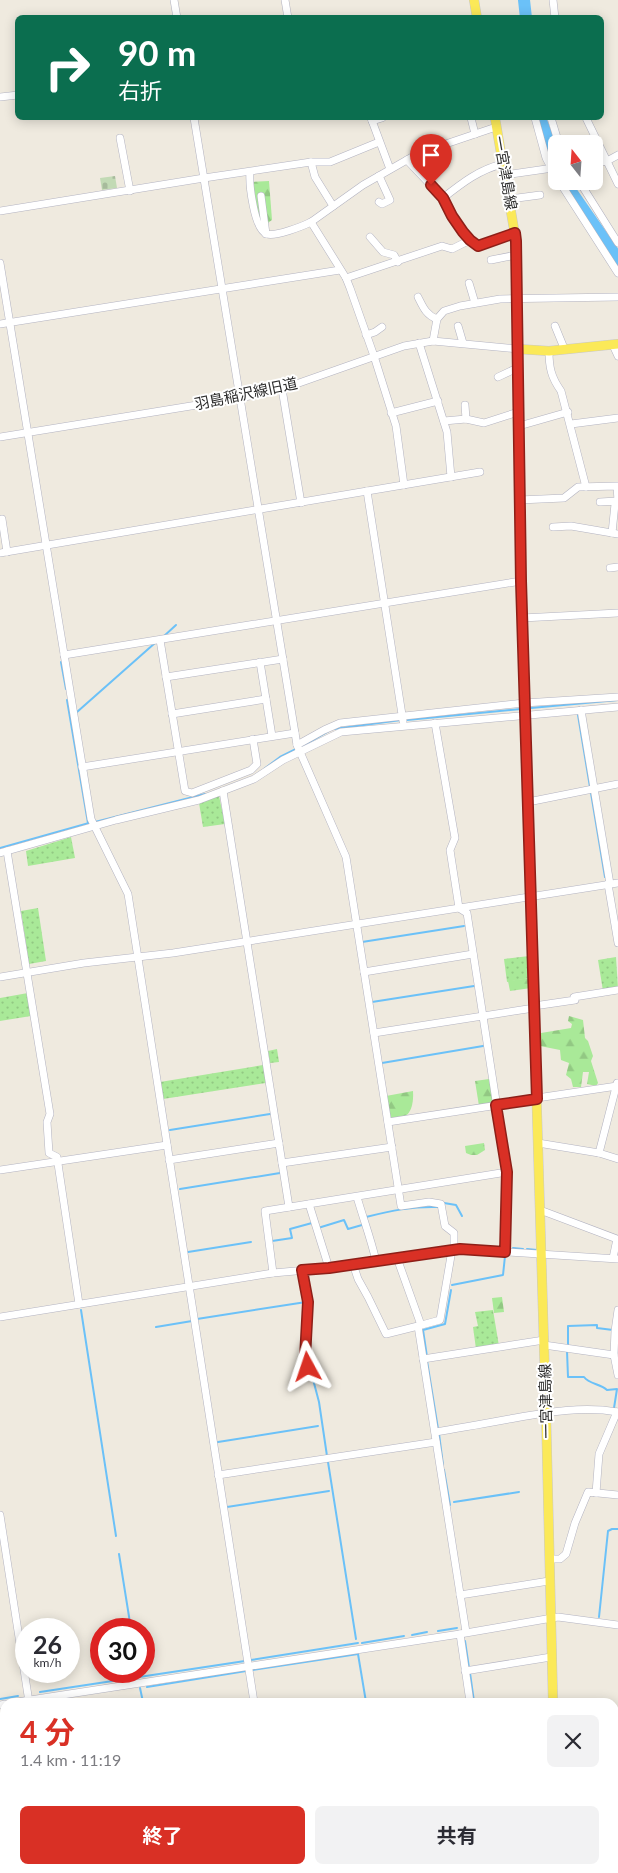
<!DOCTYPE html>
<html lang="ja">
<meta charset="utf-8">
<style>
body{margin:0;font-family:Lato,"Noto Sans JP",sans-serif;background:#f2f2f3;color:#2b2b33;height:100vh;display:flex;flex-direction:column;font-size:19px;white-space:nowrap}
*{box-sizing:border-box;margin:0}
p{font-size:16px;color:#7c7c81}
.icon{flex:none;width:28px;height:28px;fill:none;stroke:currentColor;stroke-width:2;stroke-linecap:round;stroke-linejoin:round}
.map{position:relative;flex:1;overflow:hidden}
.drawer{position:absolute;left:0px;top:1698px;width:619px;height:176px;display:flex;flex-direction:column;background:#fff;border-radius:15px 15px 0 0;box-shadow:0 2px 12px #0003}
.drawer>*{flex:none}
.hud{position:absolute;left:15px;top:15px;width:589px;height:105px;border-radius:8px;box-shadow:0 2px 12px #0003;background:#0b6e4f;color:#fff;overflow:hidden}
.needle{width:32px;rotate:343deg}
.fabs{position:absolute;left:548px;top:135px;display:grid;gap:10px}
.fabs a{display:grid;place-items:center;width:55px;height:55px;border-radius:8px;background:#fff;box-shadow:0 2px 12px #0003;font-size:25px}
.speed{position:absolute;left:15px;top:1618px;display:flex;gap:10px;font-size:25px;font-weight:700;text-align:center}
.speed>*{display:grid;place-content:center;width:65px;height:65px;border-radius:50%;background:#fff;box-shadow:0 2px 12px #0003;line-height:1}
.speed small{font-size:12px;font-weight:400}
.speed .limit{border:8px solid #d22;background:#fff;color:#111}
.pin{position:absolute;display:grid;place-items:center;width:42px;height:42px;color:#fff;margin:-51px -21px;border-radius:50% 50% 50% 0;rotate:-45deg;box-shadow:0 0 5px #0007}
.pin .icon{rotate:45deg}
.me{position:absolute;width:55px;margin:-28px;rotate:355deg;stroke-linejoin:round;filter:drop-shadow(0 0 4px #0008)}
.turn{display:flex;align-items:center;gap:18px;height:105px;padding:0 20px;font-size:22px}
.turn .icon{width:65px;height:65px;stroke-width:2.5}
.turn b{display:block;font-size:35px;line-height:42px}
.round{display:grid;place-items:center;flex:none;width:52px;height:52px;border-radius:8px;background:#f2f2f3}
.overview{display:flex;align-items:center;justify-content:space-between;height:85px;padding:0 20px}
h1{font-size:30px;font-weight:700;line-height:38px;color:#d93025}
.action{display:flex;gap:10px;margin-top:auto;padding:10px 20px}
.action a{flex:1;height:58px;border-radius:8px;background:#d93025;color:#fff;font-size:20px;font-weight:700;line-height:58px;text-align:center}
.action a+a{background:#f2f2f3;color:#2b2b33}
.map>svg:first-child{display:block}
.grass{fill:url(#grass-dots)}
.forest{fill:url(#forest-firs)}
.cemetery{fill:url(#cemetery-stones)}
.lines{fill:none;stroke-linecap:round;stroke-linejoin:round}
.stream{stroke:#6bc1f8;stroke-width:2}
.river{stroke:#6bc1f8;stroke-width:12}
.minor-casing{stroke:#b3b3c1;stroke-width:8}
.major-casing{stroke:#c8c8c8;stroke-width:10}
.minor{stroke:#fff;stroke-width:7}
.major{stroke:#fbe958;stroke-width:9}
.route-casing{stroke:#8d1f18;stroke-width:12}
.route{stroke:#d93025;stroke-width:9}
.labels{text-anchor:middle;stroke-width:4;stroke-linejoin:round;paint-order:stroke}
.street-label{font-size:15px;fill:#2d2d2d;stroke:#fff}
</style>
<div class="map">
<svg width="618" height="1873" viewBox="0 0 618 1873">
<defs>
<pattern id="grass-dots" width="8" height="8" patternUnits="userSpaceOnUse" patternTransform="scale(1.25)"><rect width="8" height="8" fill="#a9e998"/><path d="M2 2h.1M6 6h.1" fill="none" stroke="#92c883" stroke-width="1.8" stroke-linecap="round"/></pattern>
<pattern id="forest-firs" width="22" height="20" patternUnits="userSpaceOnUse" patternTransform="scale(1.25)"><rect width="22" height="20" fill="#a9e998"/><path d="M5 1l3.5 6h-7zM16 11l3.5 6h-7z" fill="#92c883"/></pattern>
<pattern id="cemetery-stones" width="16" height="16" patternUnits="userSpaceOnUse" patternTransform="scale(1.25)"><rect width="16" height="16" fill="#c2dab5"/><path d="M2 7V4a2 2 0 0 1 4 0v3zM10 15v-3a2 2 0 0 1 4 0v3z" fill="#a7bb9c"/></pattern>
</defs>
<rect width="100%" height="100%" fill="#efeadf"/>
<g class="grass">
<polygon points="219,796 225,824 203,827 199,803"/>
<polygon points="71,837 75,858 28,866 26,851"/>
<polygon points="38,908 46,961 29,964 21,911"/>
<polygon points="529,956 530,978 507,982 504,959"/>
<polygon points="616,957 618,989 603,991 598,960"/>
<polygon points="28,993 31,1016 0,1021 0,998"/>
<polygon points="277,1049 279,1062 270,1063 268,1051"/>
<polygon points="263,1065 266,1083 163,1099 160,1082"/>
<polygon points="493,1310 499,1346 476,1349 473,1327 478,1326 475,1312"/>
</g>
<g class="forest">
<polygon points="269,181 272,220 265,225 257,219 249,182"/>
<polygon points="530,978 531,988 510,991 508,981"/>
<polygon points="569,1016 583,1020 585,1038 588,1041 593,1056 591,1061 598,1083 596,1086 587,1084 589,1072 583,1072 581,1087 573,1087 571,1079 566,1075 569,1063 561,1060 560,1050 540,1046 541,1033 571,1028 572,1024 568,1021"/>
<polygon points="489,1079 494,1103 479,1106 475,1081"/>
<path d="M413 1091C414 1108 409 1122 390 1118L386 1096Z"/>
<polygon points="484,1143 485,1150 477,1155 471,1155 466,1153 465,1146"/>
<polygon points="502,1297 504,1312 494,1313 492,1298"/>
</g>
<polygon class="cemetery" points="115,176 117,188 102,190 100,178"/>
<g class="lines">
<g class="stream">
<polyline points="163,637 176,625"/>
<polyline points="61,662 66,689"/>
<polyline points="67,700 88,823"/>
<polyline points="531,708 618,700"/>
<polyline points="77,712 155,643"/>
<polyline points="578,715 590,787"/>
<polyline points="407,720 521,709"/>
<polyline points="334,729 401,720"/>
<polyline points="301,747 329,731"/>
<polyline points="264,769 280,757 296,749"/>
<polyline points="591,793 605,877"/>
<polyline points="95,822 205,794"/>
<polyline points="0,848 89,823"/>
<polyline points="362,942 464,926"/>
<polyline points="372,1002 474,986"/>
<polyline points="382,1063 483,1046"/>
<polyline points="170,1130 270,1114"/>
<polyline points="180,1189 280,1173"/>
<polyline points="444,1203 456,1205 462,1216"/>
<path d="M366 1217C390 1211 413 1206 438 1207"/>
<polyline points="318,1228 344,1220 348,1229 362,1225"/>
<polyline points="272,1241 292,1238 290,1229 312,1223"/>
<polyline points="513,1248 523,1249"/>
<polyline points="527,1249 537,1250"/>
<polyline points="188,1252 251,1242"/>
<polyline points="452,1285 503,1275 505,1256"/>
<polyline points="81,1310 116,1536"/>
<polyline points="197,1319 306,1302"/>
<polyline points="156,1327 192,1321"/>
<polyline points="568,1346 568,1326 597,1325 597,1328 613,1330"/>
<path d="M567 1351 568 1377H584C589 1384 601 1384 607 1390L617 1389 614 1408"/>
<polyline points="427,1357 423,1330 445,1324 451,1290"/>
<polyline points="427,1361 438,1429"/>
<polyline points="310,1368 319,1402 327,1456"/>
<polyline points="439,1434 443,1465"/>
<polyline points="218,1442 318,1426"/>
<polyline points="328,1462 356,1639"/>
<polyline points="444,1470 450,1505"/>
<polyline points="454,1502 519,1492"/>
<polyline points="227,1507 329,1491"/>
<polyline points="119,1554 131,1629"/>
<polyline points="599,1617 608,1531 612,1529 618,1529"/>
<polyline points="438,1631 457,1628"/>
<polyline points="412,1635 427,1632"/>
<polyline points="465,1641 469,1668"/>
<polyline points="362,1643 404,1636"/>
<polyline points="358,1654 366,1702"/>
<polyline points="251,1660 358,1643"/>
<polyline points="252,1670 358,1654"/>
<polyline points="470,1673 474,1702"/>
<polyline points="147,1687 246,1671"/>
<polyline points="140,1688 143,1702"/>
<polyline points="40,1692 245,1661"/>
<polyline points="0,1699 18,1696"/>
<polyline points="614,1767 618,1742"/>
<polyline points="169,1869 169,1873"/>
<polyline points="392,1869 392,1873"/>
<polyline points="0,1870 7,1869"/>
</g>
<g class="river">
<polyline points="524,0 526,18"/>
<polyline points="540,118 556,160"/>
<polyline points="566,181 570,190 618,259"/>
</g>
<g class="minor-casing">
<g id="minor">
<polyline points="174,0 177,18"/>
<polyline points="285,0 288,18"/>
<polyline points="553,0 555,18"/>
<polyline points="0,97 18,95"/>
<polyline points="194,118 297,745 346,857 401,1206 429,1202 441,1204 445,1226 454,1233 454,1250"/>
<polyline points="371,118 390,169"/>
<polyline points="471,118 475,134"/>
<polyline points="535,118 546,158 556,177"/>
<polyline points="551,118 559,144"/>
<polyline points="586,118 618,184"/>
<polyline points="372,121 382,118"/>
<polyline points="120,138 130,191"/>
<polyline points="407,160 443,198 452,216 470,240 478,246 515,233"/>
<polyline points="311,162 315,177 333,206"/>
<polyline points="594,163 607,161 618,155"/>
<path d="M250 172C249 184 254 230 267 234 275 237 303 226 311 222L363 185 419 153 496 127"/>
<polyline points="505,175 553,168"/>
<polyline points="379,176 390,200 382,204 379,202"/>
<polyline points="559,181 618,273"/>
<polyline points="579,181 618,243"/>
<polyline points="261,196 266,234"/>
<path d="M443 198C462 183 480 169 503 164"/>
<polyline points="510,199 540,195"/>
<polyline points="0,211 204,178 311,162 330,162 379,142"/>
<polyline points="311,222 346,278 350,288 374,356 396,426 404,485"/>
<polyline points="370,237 383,252 394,255 398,262"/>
<polyline points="491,260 516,255"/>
<polyline points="0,263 91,819 128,894 254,1702"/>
<polyline points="346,278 442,246 452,249 470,240"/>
<polyline points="469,283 475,303"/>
<path d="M418 297C423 307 426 315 437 319"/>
<polyline points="0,324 340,270"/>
<polyline points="458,326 463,343"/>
<polyline points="555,326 564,348"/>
<polyline points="366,335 375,332 382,327"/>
<polyline points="433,341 437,319 444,311 460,306 500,299 618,297"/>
<polyline points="419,343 447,432 451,477"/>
<polyline points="613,345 618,356"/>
<path d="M549 351C549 367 551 377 561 391L586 487"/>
<polyline points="498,377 517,368"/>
<polyline points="282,389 301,503"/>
<polyline points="465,405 466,419"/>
<polyline points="391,413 438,401"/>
<polyline points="444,421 466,419 484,423 518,412"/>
<polyline points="571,424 618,418"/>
<polyline points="519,426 568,412"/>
<polyline points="0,437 240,398 282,389 404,346 433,341 518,349"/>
<polyline points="367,491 403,721"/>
<polyline points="519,500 564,498 578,487 617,486 618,501"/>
<polyline points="600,502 617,501 615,504 612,533"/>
<polyline points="2,519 7,552"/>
<polyline points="553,527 571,526 618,534"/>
<polyline points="0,553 480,472"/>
<polyline points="610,568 618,567"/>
<polyline points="522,618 618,613"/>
<polyline points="160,640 185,791 192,793 251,770 257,764 253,739"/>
<polyline points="64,655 521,581"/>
<polyline points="260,662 272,736"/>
<polyline points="166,677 283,659"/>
<polyline points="581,710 610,884"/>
<polyline points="172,714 266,699"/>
<polyline points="435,723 455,838 450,850 459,908 467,913 507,1172 505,1252"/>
<polyline points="297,745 324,730 340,723 524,703 618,697"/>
<polyline points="82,767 295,733"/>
<polyline points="223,791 289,1207"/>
<polyline points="528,802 618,784"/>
<polyline points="7,851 50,1114 47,1122 49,1153 57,1157 79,1304"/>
<polyline points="0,853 116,820 199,800 254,779 283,760 341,732 618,707"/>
<polyline points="608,884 618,943"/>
<polyline points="364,972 473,954"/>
<polyline points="0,977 84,963 173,953 618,883"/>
<polyline points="534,1006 575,1000 574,997 618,990"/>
<polyline points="374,1033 534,1008"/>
<polyline points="537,1098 617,1086"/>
<polyline points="388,1122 537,1099"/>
<polyline points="538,1143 599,1153 618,1159"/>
<polyline points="599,1153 617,1083"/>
<polyline points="169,1160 279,1143"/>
<polyline points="282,1163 392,1147"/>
<polyline points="0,1170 167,1145"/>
<path d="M357 1197C363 1218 371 1239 376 1261"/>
<polyline points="309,1204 329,1268"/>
<polyline points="540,1210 617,1239 613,1258"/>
<polyline points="452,1250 440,1320 418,1326 466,1632"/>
<polyline points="397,1258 421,1325"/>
<polyline points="353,1264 358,1279 368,1297 386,1334 418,1326"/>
<polyline points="302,1270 308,1302 305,1358 308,1367"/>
<polyline points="273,1273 265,1211 507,1172"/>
<polyline points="0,1317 273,1273 329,1268 459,1249 618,1259"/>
<polyline points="544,1345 614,1355 615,1331 618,1310"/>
<polyline points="614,1355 618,1375"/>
<polyline points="423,1359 544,1340"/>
<path d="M435 1432C461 1428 488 1423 515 1418 549 1412 583 1406 618 1412"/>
<polyline points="218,1475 436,1442"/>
<polyline points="596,1493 599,1454 617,1412"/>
<polyline points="0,1515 29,1702"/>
<polyline points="549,1559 560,1559 566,1554 575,1523 588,1492 618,1495"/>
<polyline points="460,1595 549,1581"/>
<polyline points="460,1634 470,1702"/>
<polyline points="465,1671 551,1657"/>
<polyline points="17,1702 460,1634 558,1617 618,1625"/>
<polyline points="0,1705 5,1704"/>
<polyline points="614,1718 618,1719"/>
<polyline points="614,1796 618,1772"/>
<polyline points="614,1844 618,1844"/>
<polyline points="56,1869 57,1873"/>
<polyline points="280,1869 281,1873"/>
</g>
</g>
<g class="major-casing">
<g id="major">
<polyline points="474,0 477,18"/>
<polyline points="495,118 516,241 521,581 546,1413 553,1702"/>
<polyline points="518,349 549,351 618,344"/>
<polyline points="558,1869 559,1873"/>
</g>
</g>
<use href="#minor" class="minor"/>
<use href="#major" class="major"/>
</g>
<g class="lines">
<g class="route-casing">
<polyline id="route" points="308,1367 305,1358 308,1302 302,1270 329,1268 460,1249 505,1252 507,1172 496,1105 537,1099 521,581 516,241 515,233 478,246 470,240 463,232 452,216 443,198 431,185"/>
</g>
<use href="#route" class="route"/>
</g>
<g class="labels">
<g class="street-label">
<text transform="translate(505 173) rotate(80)" y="5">一宮津島線</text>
<text transform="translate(246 394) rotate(-12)" y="5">羽島稲沢線旧道</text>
<text transform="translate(546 1401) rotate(-91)" y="5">一宮津島線</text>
</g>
</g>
</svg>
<div class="fabs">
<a><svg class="needle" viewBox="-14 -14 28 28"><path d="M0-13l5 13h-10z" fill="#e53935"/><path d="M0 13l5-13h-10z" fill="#7c7c81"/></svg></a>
</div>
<div class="speed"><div>26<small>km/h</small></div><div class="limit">30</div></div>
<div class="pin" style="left:431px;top:185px;background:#d93025"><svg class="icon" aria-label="arrive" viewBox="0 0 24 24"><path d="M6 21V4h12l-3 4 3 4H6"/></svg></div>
<svg class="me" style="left:308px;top:1367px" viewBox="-20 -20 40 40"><path d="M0-17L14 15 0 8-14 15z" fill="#d93025" stroke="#fff" stroke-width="4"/></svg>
<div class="hud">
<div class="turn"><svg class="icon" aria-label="right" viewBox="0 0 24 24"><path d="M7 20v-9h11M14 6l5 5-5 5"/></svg><div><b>90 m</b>右折</div></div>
</div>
<section class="drawer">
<div class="overview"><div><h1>4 分</h1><p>1.4 km · 11:19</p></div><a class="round"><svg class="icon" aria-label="close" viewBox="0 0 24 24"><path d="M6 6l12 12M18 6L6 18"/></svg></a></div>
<div class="action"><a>終了</a><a>共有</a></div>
</section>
</div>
